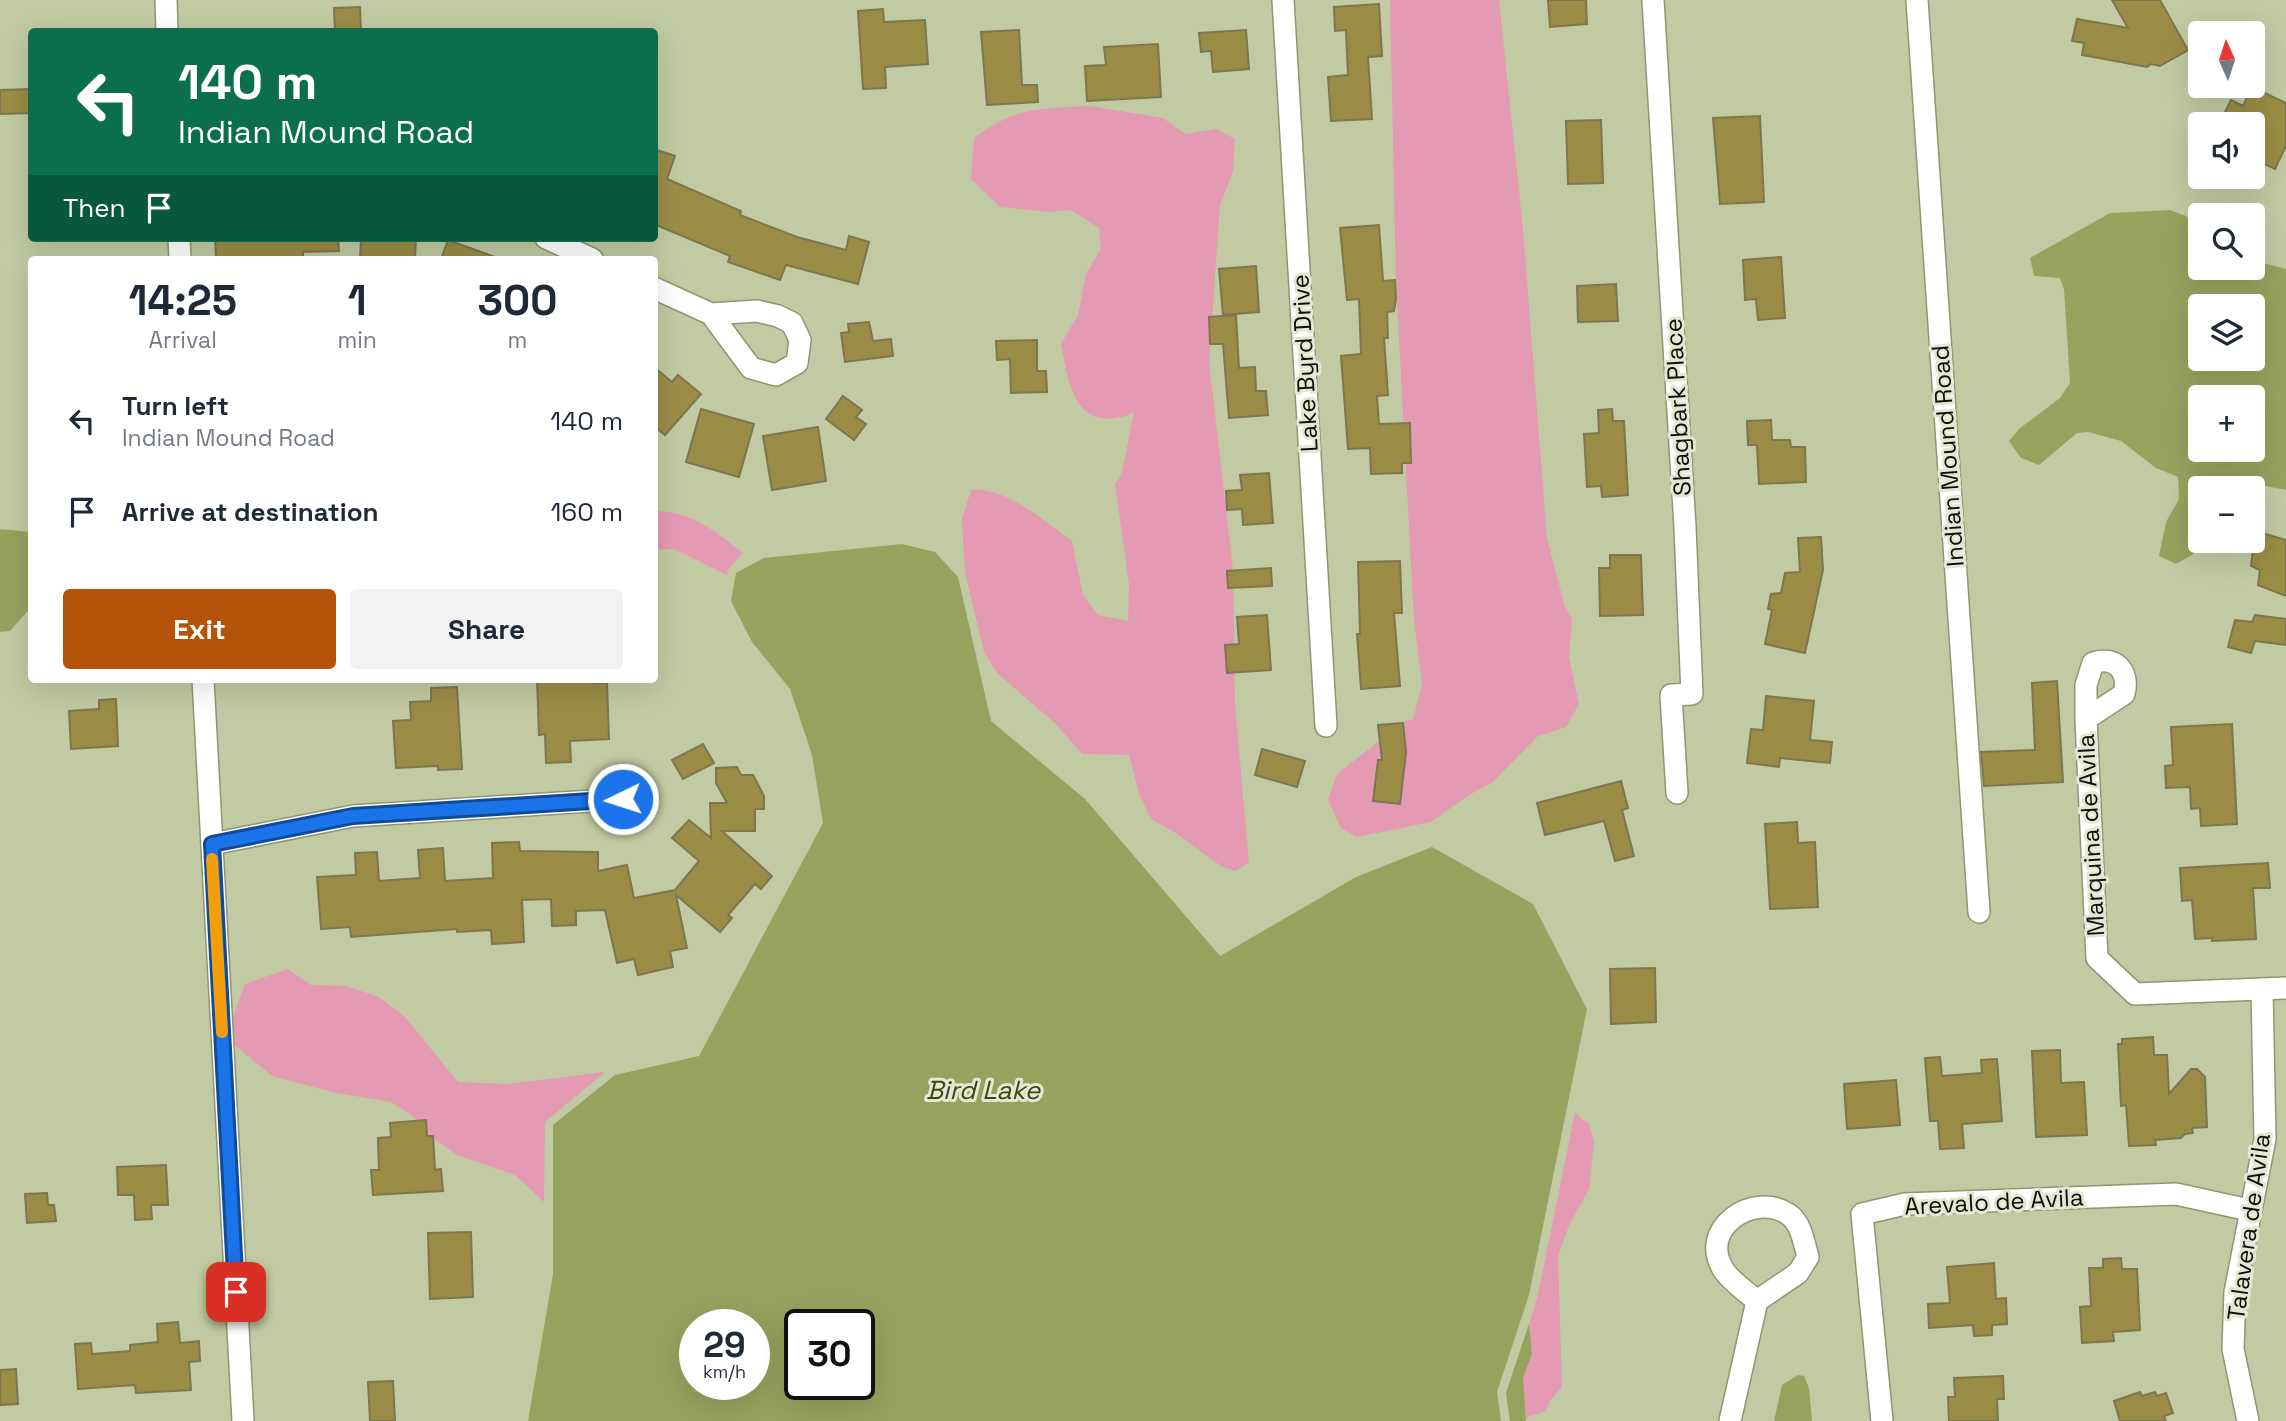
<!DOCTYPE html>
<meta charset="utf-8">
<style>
body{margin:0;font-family:"Space Grotesk",sans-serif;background:#f2f2f3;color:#1f2937;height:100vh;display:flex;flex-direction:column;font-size:26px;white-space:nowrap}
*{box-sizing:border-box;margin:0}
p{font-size:23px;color:#747a83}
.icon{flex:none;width:38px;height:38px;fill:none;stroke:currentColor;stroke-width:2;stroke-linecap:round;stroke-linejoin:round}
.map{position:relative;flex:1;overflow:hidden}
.sheet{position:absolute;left:28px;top:256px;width:630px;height:427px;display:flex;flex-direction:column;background:#fff;border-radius:7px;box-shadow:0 7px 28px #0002}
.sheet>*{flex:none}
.banner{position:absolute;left:28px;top:28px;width:630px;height:214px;border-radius:7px;box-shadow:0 7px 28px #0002;background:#0b6e4f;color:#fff;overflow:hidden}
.needle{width:46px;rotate:357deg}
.buttons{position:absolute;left:2188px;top:21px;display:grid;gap:14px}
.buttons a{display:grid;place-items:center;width:77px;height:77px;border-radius:7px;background:#fff;box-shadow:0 7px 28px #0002;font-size:35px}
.speed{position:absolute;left:679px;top:1309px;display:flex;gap:14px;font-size:35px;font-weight:700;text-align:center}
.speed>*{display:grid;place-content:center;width:91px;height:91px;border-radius:50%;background:#fff;box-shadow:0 7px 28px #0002;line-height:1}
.speed small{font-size:18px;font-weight:400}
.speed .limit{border:4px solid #111;border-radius:10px;background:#fff;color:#111}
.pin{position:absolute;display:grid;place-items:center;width:60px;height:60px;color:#fff;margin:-30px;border-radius:14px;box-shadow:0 4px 10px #0006}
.me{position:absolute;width:77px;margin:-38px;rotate:266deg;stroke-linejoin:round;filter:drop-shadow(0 0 5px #0008)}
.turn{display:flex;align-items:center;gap:24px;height:147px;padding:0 35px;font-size:32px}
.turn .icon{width:91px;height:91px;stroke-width:2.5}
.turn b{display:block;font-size:49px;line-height:60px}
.then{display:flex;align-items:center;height:66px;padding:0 35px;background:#0003;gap:14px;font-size:26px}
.eta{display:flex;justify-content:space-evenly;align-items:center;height:119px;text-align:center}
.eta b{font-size:42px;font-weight:600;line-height:49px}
.cta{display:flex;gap:14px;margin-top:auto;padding:14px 35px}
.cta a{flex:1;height:80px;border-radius:7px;background:#b45309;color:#fff;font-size:28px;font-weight:600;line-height:80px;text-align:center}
.cta a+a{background:#f2f2f3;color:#1f2937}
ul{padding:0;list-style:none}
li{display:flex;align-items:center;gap:21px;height:91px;padding:0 35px}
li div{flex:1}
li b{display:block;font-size:26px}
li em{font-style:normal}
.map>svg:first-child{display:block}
.green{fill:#e49ab3}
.water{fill:#96a35e;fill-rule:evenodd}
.building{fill:#9b8c45;stroke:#7d7650;stroke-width:2}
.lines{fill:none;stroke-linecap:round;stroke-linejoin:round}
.street-casing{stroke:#8f9771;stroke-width:24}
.street{stroke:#fff;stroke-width:21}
.route-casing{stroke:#114b97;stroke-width:18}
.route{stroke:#1a73e8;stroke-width:12}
.slow{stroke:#f59e0b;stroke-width:12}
.labels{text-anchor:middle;stroke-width:6;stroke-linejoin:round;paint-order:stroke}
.street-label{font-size:24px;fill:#0e1004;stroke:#e3e8d4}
.water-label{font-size:26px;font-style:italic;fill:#3d4510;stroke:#e3e8d4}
</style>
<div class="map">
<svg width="2286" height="1421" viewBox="0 0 2286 1421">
<rect width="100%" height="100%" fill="#c1caa2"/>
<g class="green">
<polygon points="1390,0 1499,0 1523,229 1547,539 1565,607 1572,619 1569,658 1579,704 1566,727 1538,736 1493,782 1469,795 1431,822 1357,837 1341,828 1328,800 1337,774 1378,742 1396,738 1403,723 1413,719 1422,685 1414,621 1396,281"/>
<path d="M1090 106 1163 118 1185 134 1216 129 1235 139 1233 172 1220 205 1209 362 1233 570 1235 705 1249 863 1235 871 1221 866 1174 832 1151 819 1139 794 1129 755 1082 754 1055 723 997 673 984 652 965 572 962 519 971 490C1007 487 1044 521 1072 541L1083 595 1098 615 1128 621 1129 585 1115 484 1122 473 1134 411C1129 416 1122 417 1115 418 1072 425 1067 373 1061 344L1078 315 1086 274 1101 249 1099 228 1071 210 1049 212 1000 207 971 179 974 138C1016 106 1040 109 1090 106Z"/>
<path d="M655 511C691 511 715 531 743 553L728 569 727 575 674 549 655 550Z"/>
<polygon points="288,969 311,985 346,986 379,997 405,1017 458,1082 507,1084 605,1072 545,1122 544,1202 515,1175 457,1155 429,1135 414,1117 391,1102 336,1093 272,1076 238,1048 234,1044 232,1020 245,984"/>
<polygon points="1575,1113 1589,1124 1594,1142 1589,1189 1570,1223 1558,1256 1562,1387 1549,1402 1546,1411 1525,1418 1523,1378 1532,1354 1529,1324 1537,1299"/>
</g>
<g class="water">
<path d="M2170 210 2186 216 2200 229V268H2252V260L2286 269V490L2240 481 2223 488H2200V541H2206L2204 548 2176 564 2159 556 2166 522 2179 499 2178 477 2156 468 2121 441 2088 432 2077 433 2039 465 2021 458 2009 441 2019 429 2060 398 2070 383 2064 289 2060 278 2034 276 2030 258 2110 213ZM2200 306H2252V359H2200ZM2200 397H2252V450H2200Z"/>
<polygon points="0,529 30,532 32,534 31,607 10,631 0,632"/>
<path d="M902 544 935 552 958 577 991 721 1085 799 1220 956 1356 877 1432 847 1533 904 1587 1009 1529 1295 1497 1392 1501 1421H528L553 1274V1125L615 1075 699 1056 823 823 812 755 790 689 752 642 731 601 736 573 764 558ZM695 1325H754V1384H695ZM800 1325H859V1384H800Z"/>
<polygon points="1529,1324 1532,1354 1523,1378 1526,1421 1510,1421 1506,1393"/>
<polygon points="1798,1375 1804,1376 1809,1388 1812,1421 1774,1421 1782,1385"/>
</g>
<g class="building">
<polygon points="1548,0 1586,0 1587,24 1550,27"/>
<polygon points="2112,0 2160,0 2188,50 2160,66 2151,64 2147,67 2082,55 2084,43 2072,41 2077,19 2128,28"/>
<polygon points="1379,4 1382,56 1368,57 1372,119 1331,121 1328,77 1348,75 1346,30 1335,31 1334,7"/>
<polygon points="360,7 361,32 335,32 334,8"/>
<polygon points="883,9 884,22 925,20 928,64 885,67 886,88 863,89 858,11"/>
<polygon points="1019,30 1022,85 1037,85 1038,102 987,105 981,32"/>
<polygon points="1246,30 1249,69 1213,72 1211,51 1201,52 1199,33"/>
<polygon points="1158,44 1161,97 1087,101 1085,66 1106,65 1104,47"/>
<polygon points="2252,87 2286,103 2286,146 2275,169 2252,158 2252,124 2219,124 2231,100 2243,106"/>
<polygon points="31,89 32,113 0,114 0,90"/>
<polygon points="1760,116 1764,202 1720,204 1713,118"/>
<polygon points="1601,120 1603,183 1568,184 1566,121"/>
<polygon points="654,149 675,156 667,179 741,211 740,215 797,237 846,250 849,236 869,242 858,284 786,265 780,280 728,262 730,256 654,224"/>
<polygon points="1379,225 1383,281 1395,280 1396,299 1394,311 1387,312 1388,338 1384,338 1388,395 1377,396 1379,424 1410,423 1411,463 1402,463 1402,473 1371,474 1370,448 1348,449 1341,356 1361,354 1359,299 1347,300 1340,228"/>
<polygon points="215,238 338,238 339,251 303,252 303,259 216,259"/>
<polygon points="361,238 416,238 415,259 360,259"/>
<polygon points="448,240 495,257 495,259 441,259"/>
<polygon points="1781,257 1785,318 1758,320 1756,299 1745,300 1743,260"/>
<polygon points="1256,266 1259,312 1223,315 1219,269"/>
<polygon points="1616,284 1618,321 1578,322 1577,286"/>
<polygon points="1236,315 1239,368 1255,367 1256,391 1266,391 1268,415 1229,418 1223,344 1210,344 1209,317"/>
<polygon points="869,322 873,341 891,339 893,356 845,362 841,333 849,332 848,324"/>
<polygon points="1037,340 1037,371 1046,371 1047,392 1011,393 1010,359 997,360 996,341"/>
<polygon points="654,367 672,382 678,375 701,394 665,435 654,426"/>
<polygon points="843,396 862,410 856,417 866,424 854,440 826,419"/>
<polygon points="701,409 754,424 739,477 686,462"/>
<polygon points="1612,409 1613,421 1624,421 1628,495 1602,497 1601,486 1587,487 1584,434 1599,433 1598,410"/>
<polygon points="1771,420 1772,440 1790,440 1791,447 1805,447 1806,482 1759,484 1757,445 1748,445 1747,421"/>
<polygon points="818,427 826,481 772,490 763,436"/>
<polygon points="1269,473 1273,523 1243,525 1242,509 1227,510 1226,491 1242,490 1240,475"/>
<polygon points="2255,531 2286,540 2286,596 2258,585 2260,570 2251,566"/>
<polygon points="1821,537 1823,570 1805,653 1765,644 1772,610 1768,609 1771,594 1781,593 1785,573 1800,572 1798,538"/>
<polygon points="1610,555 1641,555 1643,615 1600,616 1599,568 1610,568"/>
<polygon points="1400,561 1402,613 1394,613 1400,686 1361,689 1357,634 1360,634 1358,562"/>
<polygon points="1271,568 1272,586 1228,588 1227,571"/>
<polygon points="1267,615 1271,670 1227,673 1225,645 1239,644 1237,617"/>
<polygon points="2255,615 2286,619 2286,645 2255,641 2251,653 2228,647 2235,620 2252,622"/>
<polygon points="537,679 594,679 594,683 607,683 609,739 570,741 571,762 546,763 545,734 539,735"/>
<polygon points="2057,681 2063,782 1984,786 1981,752 2035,750 2032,683"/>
<polygon points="457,687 462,769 438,770 438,766 396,768 393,721 411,720 410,702 431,701 431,688"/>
<polygon points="1766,696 1814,701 1810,740 1832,742 1830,763 1780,758 1779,767 1747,763 1751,729 1763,730"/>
<polygon points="116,699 118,746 71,749 69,711 99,709 99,700"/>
<polygon points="1403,723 1406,752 1400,804 1373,801 1378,760 1382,760 1378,725"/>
<polygon points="2232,724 2237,824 2201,826 2200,808 2191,809 2190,787 2166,788 2165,766 2173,765 2171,727"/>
<polygon points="703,744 714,763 683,779 672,760"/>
<polygon points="1262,749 1305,761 1297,787 1255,775"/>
<polygon points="737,767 741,775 753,775 764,796 764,809 755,809 755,831 722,831 772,876 761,889 755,884 728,915 732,918 720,932 676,895 687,948 670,951 673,967 638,975 634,959 617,963 605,910 576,911 576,925 552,926 551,899 522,900 524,942 492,944 491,930 457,932 457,929 351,937 350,927 321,929 317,877 356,875 355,853 377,852 379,881 420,878 418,850 443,848 445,881 493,878 492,843 519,842 520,851 598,852 598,871 627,865 634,898 675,890 699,861 672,838 689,820 711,838 710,803 727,803 716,783 716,768"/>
<polygon points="1621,781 1628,808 1622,810 1634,856 1615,861 1604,821 1545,835 1537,803"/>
<polygon points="1797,822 1798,843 1815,842 1818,907 1770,909 1765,824"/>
<polygon points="2268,863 2270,888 2253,888 2256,939 2212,941 2212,938 2195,939 2192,900 2182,901 2180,868"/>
<polygon points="1655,968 1656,1022 1611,1024 1610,969"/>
<polygon points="2153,1037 2154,1055 2167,1055 2169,1094 2191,1069 2197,1069 2205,1077 2207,1127 2192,1128 2193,1133 2185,1134 2181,1138 2155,1140 2156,1145 2129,1146 2126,1105 2121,1106 2118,1044 2122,1044 2122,1039"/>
<polygon points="2060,1050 2061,1083 2084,1082 2087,1135 2036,1137 2032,1051"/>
<polygon points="1940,1057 1942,1076 1982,1073 1981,1060 1997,1059 2002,1121 1962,1124 1964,1148 1940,1149 1938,1121 1930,1121 1925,1058"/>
<polygon points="1896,1080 1900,1125 1847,1129 1844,1084"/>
<polygon points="426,1120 427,1136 433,1136 435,1170 441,1169 443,1191 373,1195 371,1170 379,1170 378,1138 391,1137 390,1123"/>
<polygon points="166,1165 168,1205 151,1205 152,1219 135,1220 134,1195 118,1195 117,1167"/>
<polygon points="47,1193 48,1205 54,1205 56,1221 27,1223 25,1194"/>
<polygon points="471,1232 473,1297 430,1299 428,1233"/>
<polygon points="2121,1258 2122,1269 2137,1269 2140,1330 2113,1332 2114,1341 2082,1343 2080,1307 2091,1306 2089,1268 2103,1268 2103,1259"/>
<polygon points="1994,1263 1996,1299 2006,1298 2007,1324 1992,1325 1992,1335 1974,1336 1973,1325 1929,1328 1928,1304 1950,1303 1947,1267"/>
<polygon points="178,1322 180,1343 199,1341 200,1361 189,1362 191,1390 136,1393 135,1385 78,1389 75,1344 91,1343 92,1354 130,1351 130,1345 158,1342 157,1324"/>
<polygon points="16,1369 18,1404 0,1405 0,1370"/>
<polygon points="2003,1376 2004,1399 1997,1399 1998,1421 1949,1421 1948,1397 1955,1397 1954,1378"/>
<polygon points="393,1381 395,1421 370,1421 368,1382"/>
<polygon points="2140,1392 2142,1396 2155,1392 2157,1396 2166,1393 2173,1413 2164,1416 2166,1421 2120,1421 2114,1401"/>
</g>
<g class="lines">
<g class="street-casing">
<g id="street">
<polyline points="166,0 167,32"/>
<polyline points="1283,0 1326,726"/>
<polyline points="1653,0 1685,527 1692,694 1671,695 1677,793"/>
<polyline points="1917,0 1979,912"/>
<polyline points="179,238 180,259"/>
<polyline points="546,238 592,259"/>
<polyline points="654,288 711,314 757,311 778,316 792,323 800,340 797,363 776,375 751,368 711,314"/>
<polyline points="203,679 243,1421"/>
<path d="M2086 719 2124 694C2130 671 2115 655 2093 663L2086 685V719L2097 958 2135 994 2286 988"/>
<polyline points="212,844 353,816 623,799"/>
<path d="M1730 1421 1757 1301 1798 1273 1808 1257C1804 1243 1801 1222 1788 1214 1754 1191 1695 1229 1725 1272 1733 1283 1747 1292 1757 1301"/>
<polyline points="1882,1421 1862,1214 1905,1204 2176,1194 2249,1210"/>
<polyline points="2248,1421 2233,1349 2235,1292 2265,1139 2262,989"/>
</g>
</g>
<use href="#street" class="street"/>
</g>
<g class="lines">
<g class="route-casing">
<polyline id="route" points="236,1292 212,844 353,816 623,799"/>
</g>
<use href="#route" class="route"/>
<polyline class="slow" points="212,859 222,1032"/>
</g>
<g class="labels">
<g class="street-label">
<text transform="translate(1305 363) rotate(-93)" y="8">Lake Byrd Drive</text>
<text transform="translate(1678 407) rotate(-93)" y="8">Shagbark Place</text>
<text transform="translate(1948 456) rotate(-94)" y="8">Indian Mound Road</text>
<text transform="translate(2091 835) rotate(-93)" y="8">Marquina de Avila</text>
<text transform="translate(1994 1202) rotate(-3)" y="8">Arevalo de Avila</text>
<text transform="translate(2249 1227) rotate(-82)" y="8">Talavera de Avila</text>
</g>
<g class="water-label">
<text x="983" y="1099">Bird Lake</text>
</g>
</g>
</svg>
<div class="buttons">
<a><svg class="needle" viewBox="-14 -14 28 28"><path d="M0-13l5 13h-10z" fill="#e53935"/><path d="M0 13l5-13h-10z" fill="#747a83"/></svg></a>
<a><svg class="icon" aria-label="sound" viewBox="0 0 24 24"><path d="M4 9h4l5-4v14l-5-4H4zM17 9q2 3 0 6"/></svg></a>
<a><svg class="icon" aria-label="search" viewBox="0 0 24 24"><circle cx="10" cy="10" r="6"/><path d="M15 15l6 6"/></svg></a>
<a><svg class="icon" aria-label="layers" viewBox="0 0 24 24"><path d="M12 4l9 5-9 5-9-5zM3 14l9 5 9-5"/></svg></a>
<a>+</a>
<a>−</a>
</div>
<div class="speed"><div>29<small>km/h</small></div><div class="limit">30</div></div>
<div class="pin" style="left:236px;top:1292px;background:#d93025"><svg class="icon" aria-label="arrive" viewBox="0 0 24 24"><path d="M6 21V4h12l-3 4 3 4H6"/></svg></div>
<svg class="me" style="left:623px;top:799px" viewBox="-20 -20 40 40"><circle r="17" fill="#1a73e8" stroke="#fff" stroke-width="3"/><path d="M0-11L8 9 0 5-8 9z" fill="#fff"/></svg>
<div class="banner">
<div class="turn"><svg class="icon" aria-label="left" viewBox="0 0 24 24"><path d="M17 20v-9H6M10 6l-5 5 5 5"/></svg><div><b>140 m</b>Indian Mound Road</div></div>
<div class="then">Then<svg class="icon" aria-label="arrive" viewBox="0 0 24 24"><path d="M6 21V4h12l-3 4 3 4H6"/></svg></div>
</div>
<section class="sheet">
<div class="eta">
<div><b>14:25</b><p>Arrival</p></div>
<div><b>1</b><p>min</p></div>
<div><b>300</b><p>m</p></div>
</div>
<ul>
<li><svg class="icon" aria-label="left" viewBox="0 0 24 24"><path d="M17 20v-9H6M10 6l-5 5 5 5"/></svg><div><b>Turn left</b><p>Indian Mound Road</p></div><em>140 m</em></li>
<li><svg class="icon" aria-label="arrive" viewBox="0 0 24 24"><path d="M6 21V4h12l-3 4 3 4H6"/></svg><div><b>Arrive at destination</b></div><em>160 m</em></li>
</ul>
<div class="cta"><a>Exit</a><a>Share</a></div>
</section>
</div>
